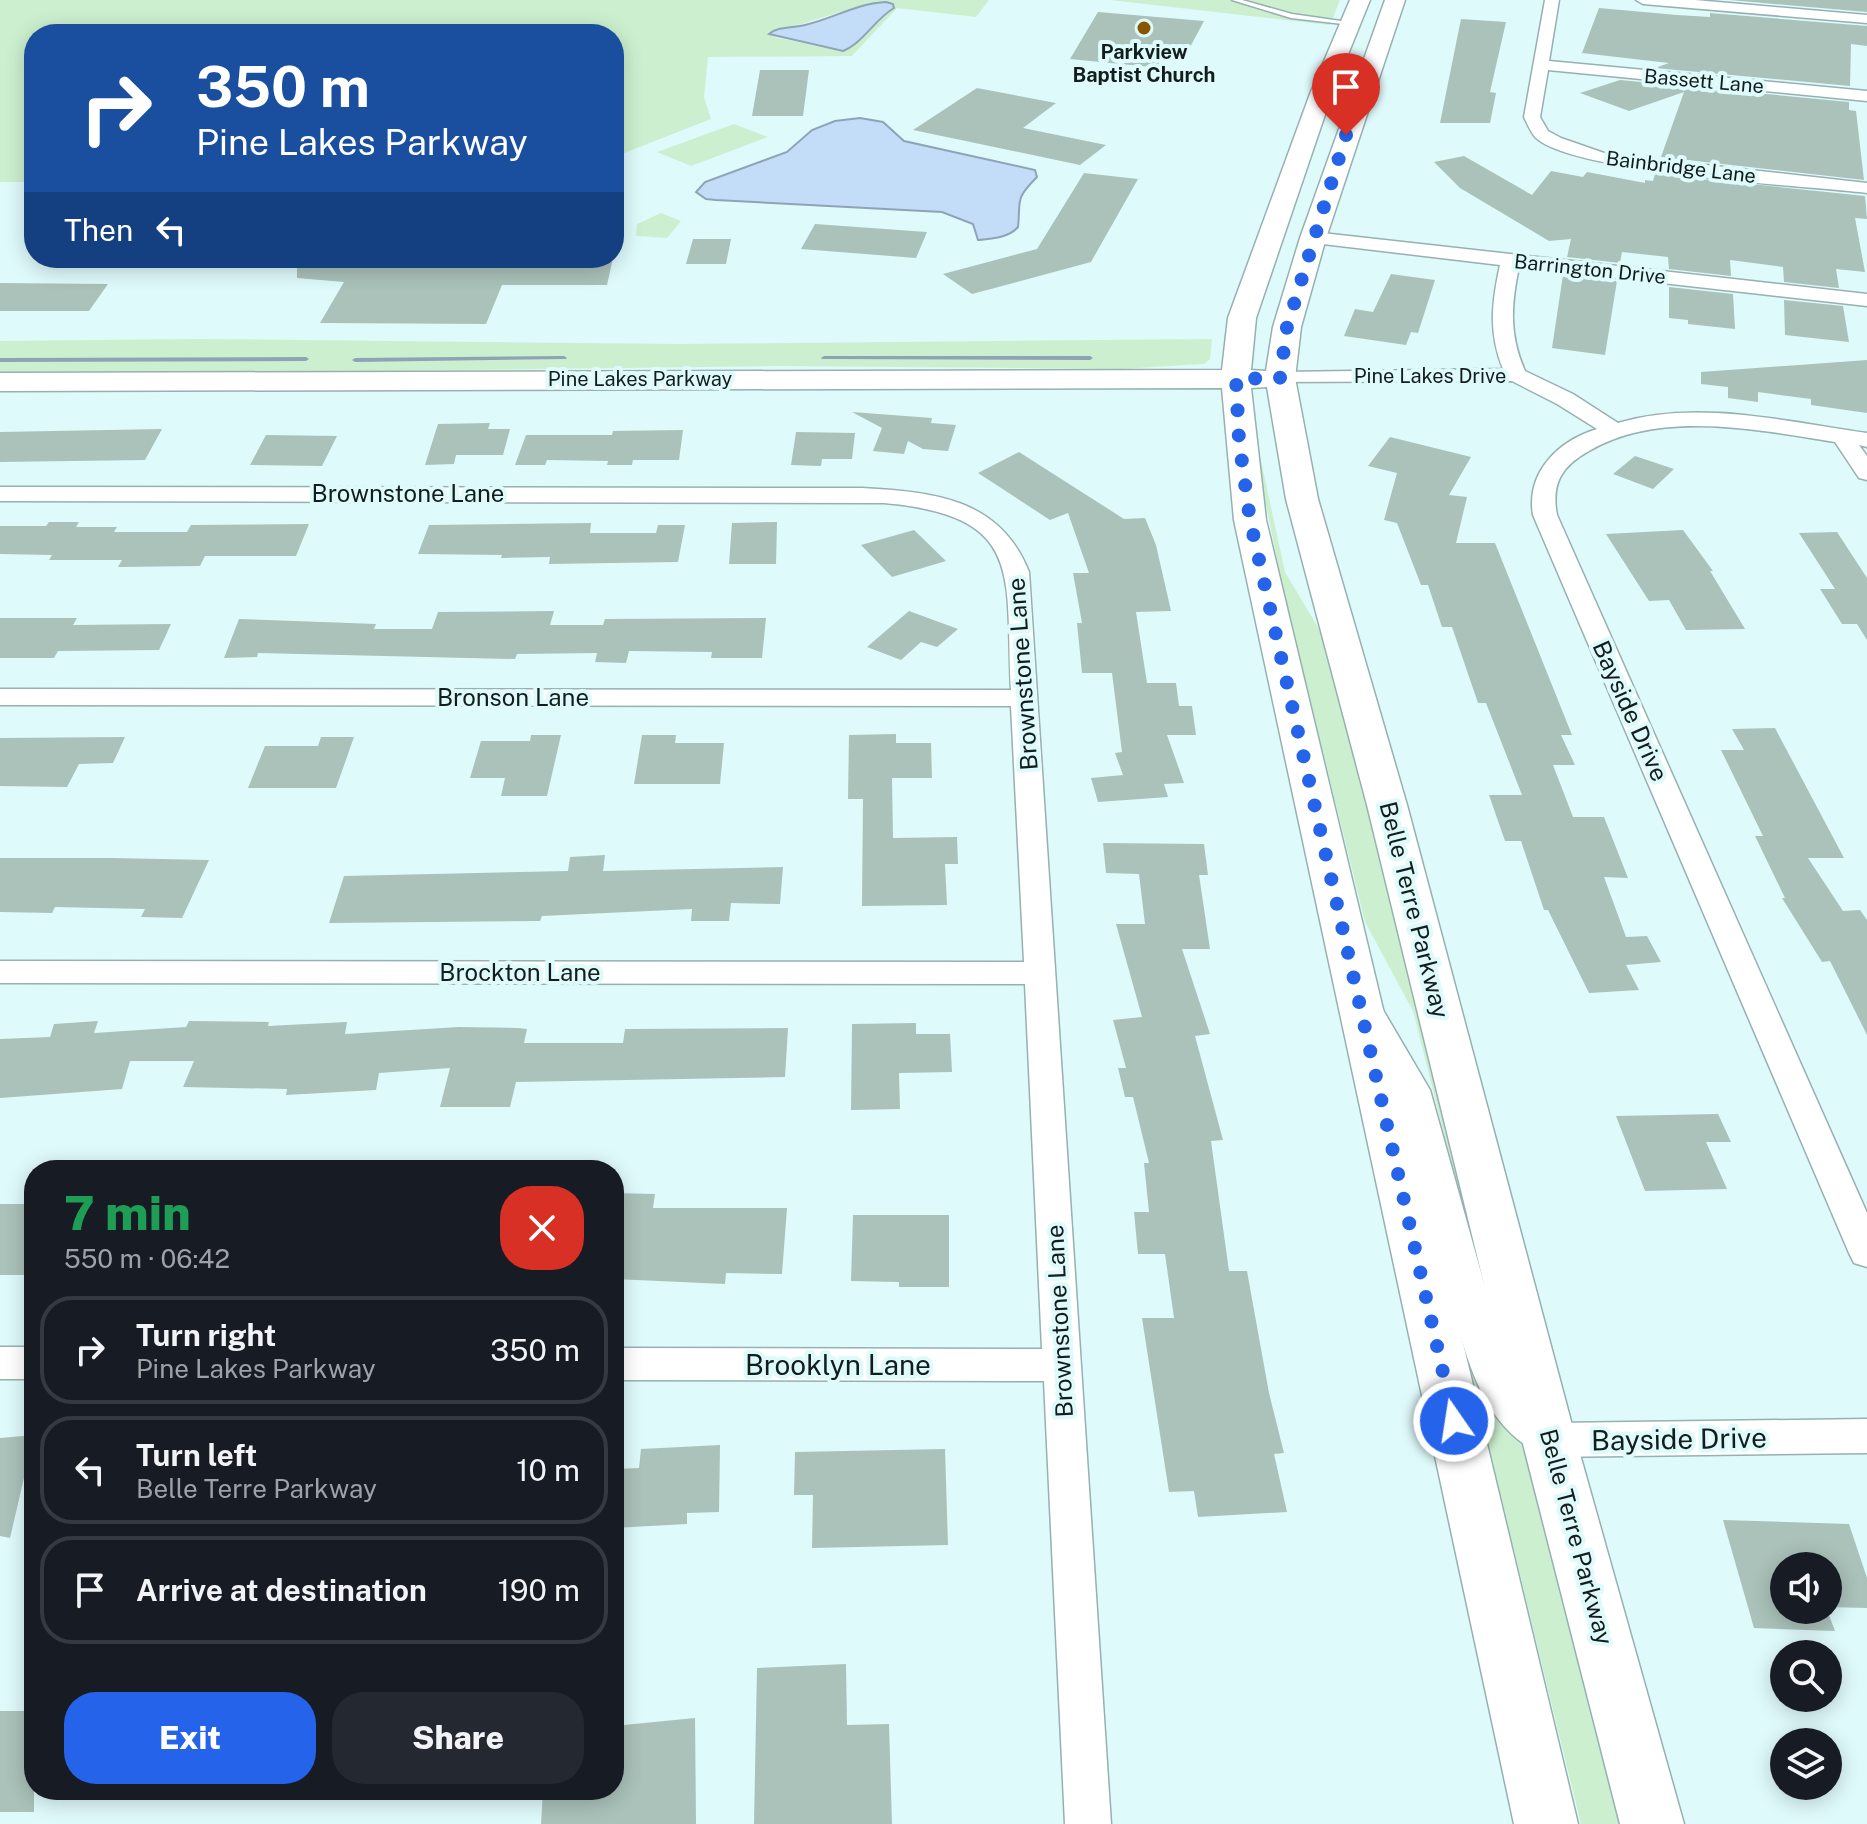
<!DOCTYPE html>
<meta charset="utf-8">
<style>
body{margin:0;font-family:"Public Sans",sans-serif;background:#242831;color:#f1f3f6;height:100vh;display:flex;flex-direction:column;font-size:30px;white-space:nowrap}
*{box-sizing:border-box;margin:0}
p{font-size:26px;color:#9ea1a6}
.icon{flex:none;width:44px;height:44px;fill:none;stroke:currentColor;stroke-width:2;stroke-linecap:round;stroke-linejoin:round}
.map{position:relative;flex:1;overflow:hidden}
.panel{position:absolute;left:24px;top:1160px;width:600px;height:640px;display:flex;flex-direction:column;background:#171b24;border-radius:32px;box-shadow:0 4px 20px #0003}
.panel>*{flex:none}
.banner{position:absolute;left:24px;top:24px;width:600px;height:244px;border-radius:32px;box-shadow:0 4px 20px #0003;background:#1a4fa0;color:#fff;overflow:hidden}
.fabs{position:absolute;left:1770px;top:1552px;display:grid;gap:16px}
.fabs a{display:grid;place-items:center;width:72px;height:72px;border-radius:50%;background:#171b24;box-shadow:0 4px 20px #0003;font-size:40px}
.pin{position:absolute;display:grid;place-items:center;width:68px;height:68px;color:#fff;margin:-82px -34px;border-radius:50% 50% 50% 0;rotate:-45deg;box-shadow:0 0 8px #0007}
.pin .icon{rotate:45deg}
.me{position:absolute;width:88px;margin:-44px;rotate:347deg;stroke-linejoin:round;filter:drop-shadow(0 0 6px #0008)}
.turn{display:flex;align-items:center;gap:28px;height:168px;padding:0 40px;font-size:36px}
.turn .icon{width:104px;height:104px;stroke-width:2.5}
.turn b{display:block;font-size:56px;line-height:68px}
.then{display:flex;align-items:center;height:76px;padding:0 40px;background:#0003;gap:16px;font-size:30px}
.round{display:grid;place-items:center;flex:none;width:84px;height:84px;border-radius:32px;background:#242831}
.headline{display:flex;align-items:center;justify-content:space-between;height:136px;padding:0 40px}
h1{font-size:48px;font-weight:800;line-height:60px;color:#1e9e55}
.button{display:flex;gap:16px;margin-top:auto;padding:16px 40px}
.button a{flex:1;height:92px;border-radius:32px;background:#2563eb;color:#fff;font-size:32px;font-weight:800;line-height:92px;text-align:center}
.button a+a{background:#242831;color:#f1f3f6}
ul{padding:0;list-style:none}
li{display:flex;align-items:center;gap:24px;height:108px;margin:0 16px 12px;padding:0 24px;border:4px solid #363941;border-radius:32px}
li div{flex:1}
li b{display:block;font-size:30px}
li em{font-style:normal}
.map>svg:first-child{display:block}
.green{fill:#ccf0cf;fill-rule:evenodd}
.water{fill:#c3ddf8;stroke:#8ea3b6;stroke-width:2}
.lines{fill:none;stroke-linecap:round;stroke-linejoin:round}
.stream{fill:#8ea3b6;fill-rule:evenodd}
.building{fill:#aac2ba}
.lane-casing{stroke:#97b0b1;stroke-width:3}
.street-casing{stroke:#97b0b1;stroke-width:3}
.secondary-casing{stroke:#97b0b1;stroke-width:3}
.lane{fill:#fff;fill-rule:evenodd}
.street{fill:#fff;fill-rule:evenodd}
.secondary{fill:#fff;fill-rule:evenodd}
.route{stroke:#2563eb;stroke-width:14;stroke-dasharray:0 25.2}
.poi-dot{fill:#895600;stroke:#dffafb;stroke-width:3}
.labels{text-anchor:middle;stroke-width:8;stroke-linejoin:round;paint-order:stroke}
.far-poi-label{font-size:20px;font-weight:bold;fill:#131d1d;stroke:#dffafb}
.far-street-label{font-size:20px;fill:#131d1d;stroke:#dffafb}
.street-label{font-size:24px;fill:#131d1d;stroke:#dffafb}
.near-street-label{font-size:28px;fill:#131d1d;stroke:#dffafb}
</style>
<div class="map">
<svg width="1867" height="1824" viewBox="0 0 1867 1824">
<rect width="100%" height="100%" fill="#dffafb"/>
<g class="green">
<path d="M0 0H989L976 17 897 8 852 56 708 57 704 97 711 119 614 157V34H34V182H0ZM886 2 894 5 850 48 839 51 775 37V29C813 25 850 4 886 2Z"/>
<polygon points="1110,0 1340,0 1330,25"/>
<polygon points="734,124 768,137 691,166 657,152"/>
<polygon points="661,213 681,221 667,238 636,236 637,224"/>
<polygon points="197,339 677,344 1212,339 1210,359 1204,364 1121,369 778,366 0,376 0,341"/>
<polygon points="1252,437 1256,437 1285,572 1322,634 1507,1348 1498,1348 1413,1011 1365,922 1285,598"/>
<polygon points="1471,1374 1478,1374 1530,1439 1621,1824 1581,1824"/>
</g>
<g class="water">
<path d="M886 2 893 4 894 8C875 19 863 43 843 51L769 34C778 26 793 28 805 25 832 19 858 3 886 2Z"/>
<path d="M860 118 883 122 904 141 1035 170 1037 177C1014 200 1021 200 1018 227 1009 238 991 239 978 240L973 224 942 212 716 200 706 199 696 192 705 182 787 152 812 130 835 121Z"/>
</g>
<g class="lines">
<g class="stream">
<polygon points="564,356 567,358 566,359 355,362 352,360 355,358"/>
<polygon points="824,356 1090,356 1093,358 1090,360 822,359 821,358"/>
<polygon points="0,358 306,357 309,359 306,361 0,362"/>
</g>
</g>
<g class="building">
<polygon points="1730,0 1867,0 1867,12"/>
<polygon points="1599,8 1677,15 1710,17 1710,13 1867,26 1867,46 1851,44 1850,86 1655,68 1669,63 1582,53"/>
<polygon points="1098,12 1204,21 1189,49 1174,47 1161,68 1070,59"/>
<polygon points="1461,19 1506,22 1490,92 1496,93 1490,123 1440,123"/>
<polygon points="760,70 809,70 803,116 752,116"/>
<polygon points="1620,80 1849,102 1849,110 1856,111 1864,180 1661,157 1684,92 1629,111 1580,93"/>
<polygon points="977,88 1056,103 1023,128 1106,145 1080,165 913,130"/>
<polygon points="1464,156 1532,195 1551,171 1583,177 1587,172 1645,183 1645,180 1653,181 1655,174 1865,196 1867,219 1855,218 1865,272 1836,269 1839,288 1784,282 1783,267 1730,260 1731,276 1669,269 1668,257 1622,252 1620,263 1567,257 1571,239 1549,241 1460,188 1434,162"/>
<polygon points="1084,173 1138,179 1091,262 972,294 943,274 1037,249"/>
<polygon points="815,224 927,232 916,258 801,249"/>
<polygon points="693,239 731,239 726,264 686,264"/>
<polygon points="297,258 454,261 613,258 607,285 502,285 486,324 320,323 344,282 297,278"/>
<polygon points="1391,274 1435,280 1418,333 1411,332 1406,345 1344,336 1355,309 1373,312"/>
<polygon points="1563,275 1617,281 1605,355 1552,348"/>
<polygon points="0,283 108,284 89,311 0,311"/>
<polygon points="1669,287 1733,294 1735,329 1688,324 1688,320 1669,318"/>
<polygon points="1784,300 1843,306 1849,342 1785,335"/>
<polygon points="1867,360 1867,413 1811,405 1811,399 1758,392 1758,402 1728,398 1728,387 1701,384 1701,372"/>
<polygon points="852,412 932,418 931,423 956,425 948,451 923,449 908,441 904,454 873,451 882,428"/>
<polygon points="490,423 488,429 510,429 503,455 456,455 454,464 425,465 438,424"/>
<polygon points="162,429 145,460 0,462 0,432"/>
<polygon points="683,430 679,460 633,460 632,465 607,465 608,461 547,460 545,465 515,465 526,435 612,435 613,431"/>
<polygon points="796,432 855,433 852,459 822,459 821,466 791,465"/>
<polygon points="266,435 337,436 322,466 250,465"/>
<polygon points="1390,437 1471,457 1449,495 1467,497 1456,543 1495,543 1572,735 1561,735 1575,765 1553,765 1573,817 1604,817 1628,878 1604,877 1626,937 1647,936 1661,962 1626,965 1639,990 1589,993 1548,910 1544,910 1521,841 1505,841 1489,795 1522,795 1486,703 1478,703 1452,627 1442,627 1428,585 1421,585 1397,523 1384,520 1397,473 1368,466"/>
<polygon points="1019,452 1124,519 1145,518 1156,545 1171,611 1136,612 1147,683 1176,683 1179,706 1192,706 1196,735 1167,735 1184,783 1164,784 1168,797 1098,802 1091,778 1123,775 1115,753 1122,752 1112,673 1082,673 1077,623 1082,623 1073,573 1089,573 1068,513 1050,520 978,473"/>
<polygon points="1635,456 1674,469 1653,489 1613,474"/>
<polygon points="49,522 79,522 76,527 117,527 114,532 187,532 191,525 309,524 296,556 205,556 200,566 118,567 122,560 49,560 52,555 0,554 0,526 46,526"/>
<polygon points="777,522 776,564 729,564 732,523"/>
<polygon points="591,523 590,533 656,533 658,525 685,525 678,562 549,564 550,557 501,558 502,555 418,554 429,525"/>
<polygon points="914,530 946,561 892,577 861,545"/>
<polygon points="1683,530 1713,571 1710,571 1745,629 1686,630 1669,600 1649,601 1606,534"/>
<polygon points="1837,532 1867,578 1867,640 1857,624 1842,624 1820,589 1835,589 1799,533"/>
<polygon points="554,611 550,625 603,625 605,619 766,618 762,658 711,658 712,652 629,651 626,663 595,662 597,653 517,654 515,659 258,653 257,657 224,658 239,619 376,624 374,629 432,629 438,612"/>
<polygon points="909,611 958,629 937,647 921,642 901,660 867,647"/>
<polygon points="0,618 77,618 73,625 171,624 159,650 58,651 54,658 0,658"/>
<polygon points="1775,728 1844,858 1808,858 1843,911 1860,910 1867,920 1867,1035 1830,961 1822,962 1782,898 1785,898 1755,836 1763,836 1721,750 1744,750 1732,729"/>
<polygon points="896,734 896,743 931,743 932,778 892,778 893,838 957,837 958,864 945,864 947,905 862,906 863,799 848,799 849,735"/>
<polygon points="531,735 561,735 547,796 501,796 505,778 470,778 481,741 530,741"/>
<polygon points="642,735 676,735 675,743 724,743 720,784 634,784"/>
<polygon points="125,737 113,763 79,764 67,787 0,786 0,738"/>
<polygon points="321,737 354,737 336,788 248,788 265,746 318,746"/>
<polygon points="1103,843 1204,844 1208,875 1199,875 1210,949 1182,949 1210,1034 1195,1036 1223,1140 1211,1141 1229,1271 1247,1271 1269,1393 1284,1453 1274,1454 1287,1512 1198,1517 1194,1491 1169,1492 1142,1318 1174,1318 1165,1254 1138,1254 1134,1212 1149,1212 1144,1163 1149,1163 1133,1097 1125,1097 1118,1068 1126,1068 1113,1020 1142,1017 1116,924 1145,924 1139,874 1106,873"/>
<polygon points="605,855 603,871 783,867 780,904 731,903 729,921 691,921 692,909 542,916 540,921 329,923 344,876 568,871 570,857"/>
<polygon points="0,858 112,858 209,860 182,918 141,917 145,909 55,907 52,913 0,912"/>
<polygon points="98,1021 94,1033 186,1027 189,1021 269,1022 268,1026 347,1022 345,1034 459,1027 518,1028 527,1029 524,1043 623,1043 625,1029 788,1028 785,1077 516,1082 510,1107 440,1107 450,1068 379,1073 376,1090 286,1095 287,1089 183,1087 194,1061 130,1061 122,1089 0,1098 0,1039 50,1037 54,1024"/>
<polygon points="916,1023 916,1034 950,1034 952,1072 899,1073 900,1109 851,1110 852,1024"/>
<polygon points="1718,1114 1731,1142 1706,1142 1727,1189 1645,1191 1616,1116"/>
<polygon points="614,1193 655,1194 653,1208 787,1208 782,1274 726,1273 725,1284 614,1279"/>
<rect x="0" y="1204" width="34" height="71"/>
<polygon points="853,1215 949,1215 949,1287 899,1287 899,1282 851,1281"/>
<polygon points="34,1435 10,1538 0,1536 0,1438"/>
<polygon points="720,1445 719,1512 687,1513 687,1524 614,1528 614,1469 639,1468 641,1449"/>
<polygon points="945,1449 948,1545 812,1548 813,1495 794,1495 795,1452"/>
<polygon points="1723,1520 1849,1524 1867,1578 1867,1608 1828,1607 1828,1566 1784,1566 1784,1610 1827,1610 1835,1631 1754,1628"/>
<polygon points="846,1664 847,1725 889,1724 892,1824 754,1824 757,1668"/>
<rect x="0" y="1711" width="34" height="101"/>
<polygon points="695,1718 696,1824 541,1824 543,1790 614,1790 614,1726"/>
</g>
<g class="lines">
<g class="lane-casing">
<polygon id="lane" points="1232,0 1242,0 1292,14 1355,23 1351,25 1291,18"/>
</g>
<g class="street-casing">
<g id="street">
<path d="M1545 0H1559L1549 61 1867 91V101L1548 70 1540 117 1548 131 1561 138 1607 154 1867 183V193C1806 186 1574 173 1536 138 1531 133 1527 123 1524 117Z"/>
<polygon points="1636,0 1695,0 1867,15 1867,23 1643,4"/>
<path d="M1313 232 1867 294V306L1519 267C1511 305 1509 335 1525 371L1573 394 1618 423C1697 399 1788 422 1867 433V447L1859 445 1867 456V480L1859 478 1835 442C1758 430 1660 409 1589 451 1562 466 1551 483 1557 515L1867 1213V1267L1854 1263 1849 1253 1533 515C1526 472 1558 441 1597 429L1557 404 1512 381 1273 382 1270 378 1273 374 1280 372 1503 369C1488 332 1492 302 1500 265L1306 242 1304 238Z"/>
<path d="M0 487 862 488C933 492 1000 498 1029 572L1111 1824H1065L1044 1381 614 1380V1348L1042 1349 1025 984 0 983V961L1024 962 1011 706 0 705V689L1011 690C1005 574 1026 516 884 503L0 501Z"/>
<path d="M1372 1007 1383 1010 1430 1090 1506 1362C1517 1387 1533 1407 1555 1423L1867 1419V1453L1549 1457C1475 1430 1461 1336 1444 1269 1428 1211 1417 1150 1397 1093 1388 1067 1369 1042 1356 1018L1361 1010Z"/>
<rect x="0" y="1347" width="34" height="32"/>
</g>
</g>
<g class="secondary-casing">
<polygon id="secondary" points="1350,0 1370,0 1332,94 1256,318 1251,370 1266,371 1273,327 1300,238 1385,0 1405,0 1326,238 1301,327 1295,378 1318,499 1407,805 1576,1440 1684,1824 1620,1824 1522,1440 1367,805 1286,499 1267,387 1251,388 1266,520 1578,1824 1514,1824 1234,520 1222,388 0,391 0,373 1222,370 1228,318 1310,94"/>
</g>
<use href="#lane" class="lane"/>
<use href="#street" class="street"/>
<use href="#secondary" class="secondary"/>
</g>
<g class="lines">
<polyline class="route" points="1346,135 1287,327 1280,378 1236,379 1239,440 1250,520 1454,1421"/>
</g>
<circle class="poi-dot" cx="1144" cy="28" r="8"/>
<g class="labels">
<g class="far-poi-label">
<text x="1144" y="59">Parkview<tspan x="1144" dy="23">Baptist Church</tspan></text>
</g>
<g class="far-street-label">
<text transform="translate(1704 81) rotate(5)" y="7">Bassett Lane</text>
<text transform="translate(1681 167) rotate(7)" y="7">Bainbridge Lane</text>
<text transform="translate(1590 269) rotate(6)" y="7">Barrington Drive</text>
<text x="1430" y="383">Pine Lakes Drive</text>
<text x="640" y="386">Pine Lakes Parkway</text>
</g>
<g class="street-label">
<text x="408" y="502">Brownstone Lane</text>
<text transform="translate(1023 674) rotate(-94)" y="8">Brownstone Lane</text>
<text x="513" y="706">Bronson Lane</text>
<text transform="translate(1630 711) rotate(66)" y="8">Bayside Drive</text>
<text transform="translate(1414 910) rotate(76)" y="8">Belle Terre Parkway</text>
<text x="520" y="981">Brockton Lane</text>
<text transform="translate(1060 1321) rotate(-93)" y="8">Brownstone Lane</text>
<text transform="translate(1576 1537) rotate(75)" y="8">Belle Terre Parkway</text>
</g>
<g class="near-street-label">
<text x="838" y="1375">Brooklyn Lane</text>
<text transform="translate(1679 1439) rotate(-1)" y="10">Bayside Drive</text>
</g>
</g>
</svg>
<div class="fabs">
<a><svg class="icon" aria-label="sound" viewBox="0 0 24 24"><path d="M4 9h4l5-4v14l-5-4H4zM17 9q2 3 0 6"/></svg></a>
<a><svg class="icon" aria-label="search" viewBox="0 0 24 24"><circle cx="10" cy="10" r="6"/><path d="M15 15l6 6"/></svg></a>
<a><svg class="icon" aria-label="layers" viewBox="0 0 24 24"><path d="M12 4l9 5-9 5-9-5zM3 14l9 5 9-5"/></svg></a>
</div>
<div class="pin" style="left:1346px;top:135px;background:#d93025"><svg class="icon" aria-label="arrive" viewBox="0 0 24 24"><path d="M6 21V4h12l-3 4 3 4H6"/></svg></div>
<svg class="me" style="left:1454px;top:1421px" viewBox="-20 -20 40 40"><circle r="17" fill="#2563eb" stroke="#fff" stroke-width="3"/><path d="M0-11L8 9 0 5-8 9z" fill="#fff"/></svg>
<div class="banner">
<div class="turn"><svg class="icon" aria-label="right" viewBox="0 0 24 24"><path d="M7 20v-9h11M14 6l5 5-5 5"/></svg><div><b>350 m</b>Pine Lakes Parkway</div></div>
<div class="then">Then<svg class="icon" aria-label="left" viewBox="0 0 24 24"><path d="M17 20v-9H6M10 6l-5 5 5 5"/></svg></div>
</div>
<section class="panel">
<div class="headline"><div><h1>7 min</h1><p>550 m · 06:42</p></div><a class="round" style="background:#d93025;color:#fff"><svg class="icon" aria-label="close" viewBox="0 0 24 24"><path d="M6 6l12 12M18 6L6 18"/></svg></a></div>
<ul>
<li><svg class="icon" aria-label="right" viewBox="0 0 24 24"><path d="M7 20v-9h11M14 6l5 5-5 5"/></svg><div><b>Turn right</b><p>Pine Lakes Parkway</p></div><em>350 m</em></li>
<li><svg class="icon" aria-label="left" viewBox="0 0 24 24"><path d="M17 20v-9H6M10 6l-5 5 5 5"/></svg><div><b>Turn left</b><p>Belle Terre Parkway</p></div><em>10 m</em></li>
<li><svg class="icon" aria-label="arrive" viewBox="0 0 24 24"><path d="M6 21V4h12l-3 4 3 4H6"/></svg><div><b>Arrive at destination</b></div><em>190 m</em></li>
</ul>
<div class="button"><a>Exit</a><a>Share</a></div>
</section>
</div>
